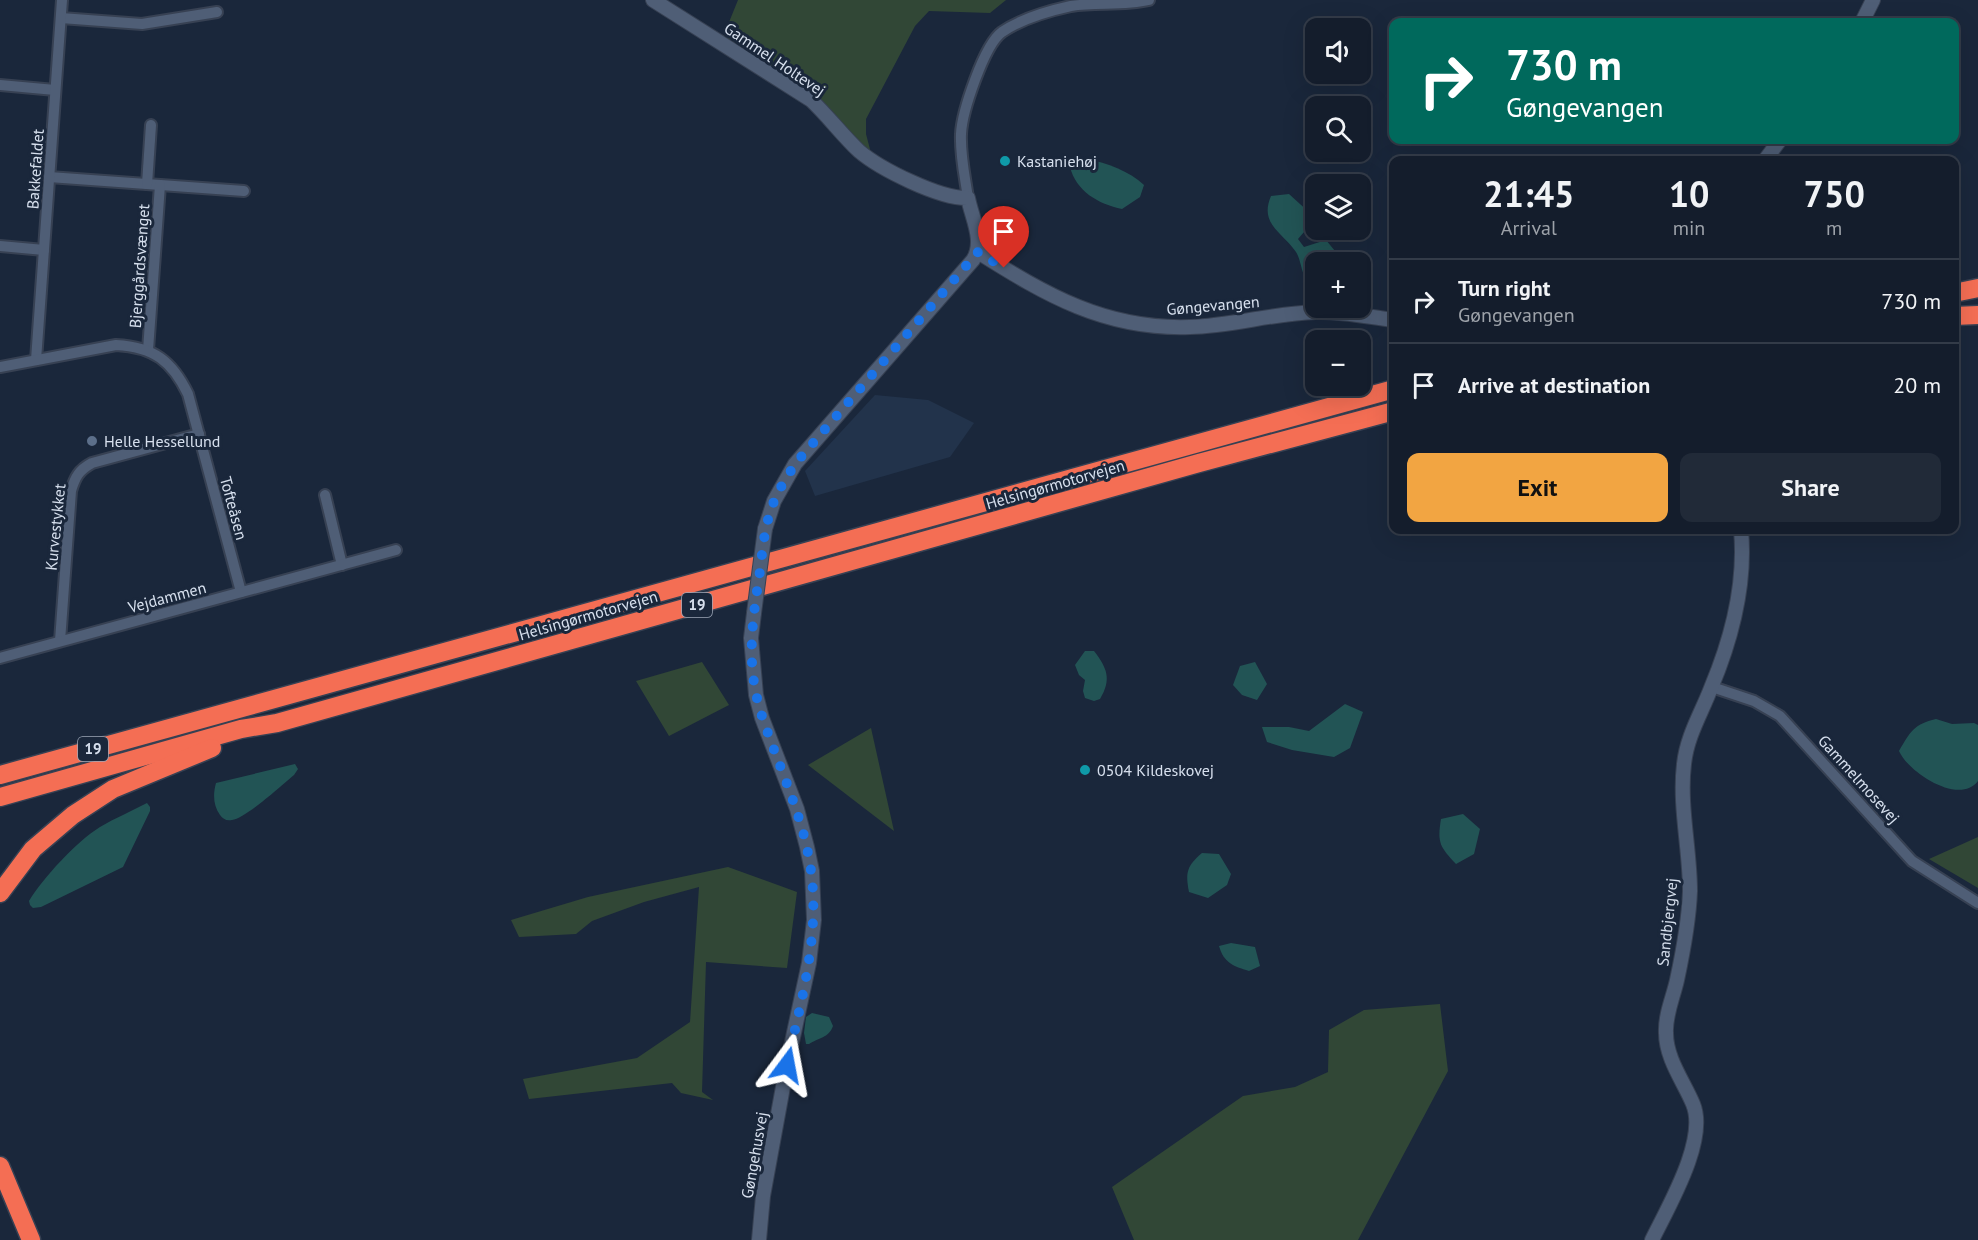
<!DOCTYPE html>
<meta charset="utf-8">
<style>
body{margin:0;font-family:"PT Sans",sans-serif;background:#212a38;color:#f1f3f6;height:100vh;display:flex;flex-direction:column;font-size:22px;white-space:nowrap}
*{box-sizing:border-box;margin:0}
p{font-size:20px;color:#9da2a9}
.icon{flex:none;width:33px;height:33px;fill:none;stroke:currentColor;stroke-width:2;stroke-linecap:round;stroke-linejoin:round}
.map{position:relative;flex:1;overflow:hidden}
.details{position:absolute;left:1389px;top:156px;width:570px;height:378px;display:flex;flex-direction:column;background:#141d2c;border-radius:12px;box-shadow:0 6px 24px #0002,0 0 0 2px #333b48}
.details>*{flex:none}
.hud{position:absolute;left:1389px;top:18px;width:570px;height:126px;border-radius:12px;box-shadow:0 6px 24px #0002,0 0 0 2px #333b48;background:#00695c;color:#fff;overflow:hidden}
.tools{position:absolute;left:1305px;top:18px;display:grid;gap:12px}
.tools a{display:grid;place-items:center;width:66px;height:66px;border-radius:12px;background:#141d2c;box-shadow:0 6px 24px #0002,0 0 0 2px #333b48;font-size:30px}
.pin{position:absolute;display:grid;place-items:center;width:51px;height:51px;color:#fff;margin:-62px -26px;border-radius:50% 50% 50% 0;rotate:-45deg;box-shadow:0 0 6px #0007}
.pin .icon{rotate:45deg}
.me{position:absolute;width:66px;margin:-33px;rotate:13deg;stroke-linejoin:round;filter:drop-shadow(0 0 4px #0008)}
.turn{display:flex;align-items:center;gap:21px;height:126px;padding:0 18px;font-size:27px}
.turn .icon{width:78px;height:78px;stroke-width:2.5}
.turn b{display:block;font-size:42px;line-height:51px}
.eta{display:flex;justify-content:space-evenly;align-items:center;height:102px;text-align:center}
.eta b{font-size:36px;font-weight:700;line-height:42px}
.button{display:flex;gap:12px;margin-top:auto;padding:12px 18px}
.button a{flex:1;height:69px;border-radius:12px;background:#f2a542;color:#111;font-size:24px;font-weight:700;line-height:69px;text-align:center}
.button a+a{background:#212a38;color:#f1f3f6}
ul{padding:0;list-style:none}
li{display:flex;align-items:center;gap:18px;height:84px;padding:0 18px;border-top:2px solid #333b48}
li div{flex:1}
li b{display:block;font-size:22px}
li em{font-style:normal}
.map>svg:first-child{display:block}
.built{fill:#22334b}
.green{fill:#314736}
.water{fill:#225455}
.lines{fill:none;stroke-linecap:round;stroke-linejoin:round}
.street-casing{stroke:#374153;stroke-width:14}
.secondary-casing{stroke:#374153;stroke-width:16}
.highway-casing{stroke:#374153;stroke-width:21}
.street{stroke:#4f5e76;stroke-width:10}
.secondary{stroke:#4f5e76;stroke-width:14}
.highway{stroke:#f46e54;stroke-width:18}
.secondary-bridge-casing{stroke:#374153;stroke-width:16;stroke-linecap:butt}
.secondary-bridge{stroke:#4f5e76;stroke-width:14}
.route{stroke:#1a73e8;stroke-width:10;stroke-dasharray:0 18}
.culture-dot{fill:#0f9aa8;stroke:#1a273b;stroke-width:2}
.service-dot{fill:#5c6f8a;stroke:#1a273b;stroke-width:2}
.labels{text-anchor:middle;stroke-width:6;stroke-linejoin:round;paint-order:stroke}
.shield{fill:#1a273b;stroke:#9ea8b8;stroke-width:1.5}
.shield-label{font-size:15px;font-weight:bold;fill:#d7e0ee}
.street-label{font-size:16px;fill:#d7e0ee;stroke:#1a273b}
.poi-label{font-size:16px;fill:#d7e0ee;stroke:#1a273b;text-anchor:start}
</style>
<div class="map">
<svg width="1978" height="1240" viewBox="0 0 1978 1240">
<rect width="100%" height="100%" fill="#1a273b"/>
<polygon class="built" points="875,395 928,400 974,423 950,457 815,496 805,471"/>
<g class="green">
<path d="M738 0H1006L990 13 929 11 915 26 866 119V134L871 153C849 139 837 114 815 98 786 76 753 57 723 37Z"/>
<polygon points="702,662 729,705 669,736 636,681"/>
<polygon points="871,728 894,831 808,765"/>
<polygon points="1978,837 1978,888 1929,859"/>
<polygon points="728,867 797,892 787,968 706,962 702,1092 713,1100 681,1093 672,1083 529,1099 523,1079 637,1058 690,1022 699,887 644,902 592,921 576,934 519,937 511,920 588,897"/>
<polygon points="1440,1004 1448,1071 1358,1240 1134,1240 1112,1187 1243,1096 1295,1087 1328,1072 1329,1030 1364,1010"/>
</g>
<g class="water">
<path d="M1087 159C1107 163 1129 171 1144 185L1140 197 1122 209C1098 204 1076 191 1070 167Z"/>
<path d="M1289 194 1311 214 1310 225 1298 239 1304 247 1326 240 1344 262H1316L1315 272 1304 275C1301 268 1300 258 1296 252 1282 232 1259 224 1271 196Z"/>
<path d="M1085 651H1094C1107 668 1112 679 1100 699L1094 701 1085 698 1083 691 1085 680 1079 675 1075 665Z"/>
<polygon points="1255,662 1267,684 1257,700 1242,695 1233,685 1240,666"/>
<polygon points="1345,704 1363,712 1350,748 1334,757 1292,750 1267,742 1262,727 1289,727 1309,731"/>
<path d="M1936 719 1952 724 1974 723 1978 725V781C1959 806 1908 772 1899 751 1910 732 1914 724 1936 719Z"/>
<path d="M295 764 298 769 294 775C282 785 245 819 232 820 226 821 223 819 220 815 213 805 213 794 216 783Z"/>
<path d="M147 803 150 807V811L123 867 41 907 33 908 30 905 29 901C43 878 77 841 100 827 115 818 132 811 147 803Z"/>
<path d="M1463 814 1480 829 1474 854 1456 864C1440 847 1437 843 1441 819Z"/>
<path d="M1202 853 1219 854 1231 874 1227 885 1208 898 1189 892C1185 872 1187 866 1202 853Z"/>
<path d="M1231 943 1255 947 1260 966 1249 971C1233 966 1224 963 1219 946Z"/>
<path d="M812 1013 829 1017 833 1026C829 1038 818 1038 809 1044H806L804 1033 806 1017Z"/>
</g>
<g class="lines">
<g class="street-casing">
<g id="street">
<polyline points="61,18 142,24 217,12"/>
<polyline points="0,85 55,90"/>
<polyline points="49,177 244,191"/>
<polyline points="147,184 151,125"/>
<path d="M968 198C965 177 960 155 961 134 962 112 984 45 1002 32 1021 19 1048 11 1071 6 1097 2 1123 6 1149 0"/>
<polyline points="0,246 44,250"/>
<polyline points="148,350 160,185"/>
<polyline points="36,360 62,0"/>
<path d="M0 367 116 345C154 347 172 361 188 394L241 592"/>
<polyline points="325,495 342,565"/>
<path d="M60 641 71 491C75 477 79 470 92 463L199 434"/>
<polyline points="0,658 396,550"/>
<polyline points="1712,687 1754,701 1780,716 1912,861 1978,903"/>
</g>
</g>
<g class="secondary-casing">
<g id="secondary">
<path d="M653 0 811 100C828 116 842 135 859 151 880 169 940 199 968 198 972 219 985 241 973 260L795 464 774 501 765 529"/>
<polyline points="1862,22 1873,0"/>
<polyline points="1765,160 1780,140"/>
<path d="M978 252C1046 295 1106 330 1190 327 1232 326 1274 313 1316 312 1342 311 1368 317 1394 320"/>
<polyline points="754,613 751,638 756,695 762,718 797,809 807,847 812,871 814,920 809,963 787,1065 763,1196 759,1240"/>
<path d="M1652 1240C1668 1207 1708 1140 1693 1104 1684 1082 1666 1059 1666 1033 1665 1015 1673 998 1677 980 1683 952 1689 920 1690 891 1690 849 1679 806 1684 764 1687 736 1701 714 1711 688 1732 638 1746 584 1741 530"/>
</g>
</g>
<g class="highway-casing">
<g id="highway">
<polyline points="1954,293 1978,288"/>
<polyline points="1954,316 1978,315"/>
<polyline points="0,775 1394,389"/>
<polyline points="0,797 241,729 277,723 1199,463 1394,411"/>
<polyline points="0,893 33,849 73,815 113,789 212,748"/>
<polyline points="0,1166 31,1240"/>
</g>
</g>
<use href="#street" class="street"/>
<use href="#secondary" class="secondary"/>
<use href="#highway" class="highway"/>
<g class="secondary-bridge-casing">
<polyline id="secondary-bridge" points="754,613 765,529"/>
</g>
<use href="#secondary-bridge" class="secondary-bridge"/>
</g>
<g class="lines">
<path class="route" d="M787 1065C801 1001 820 937 811 871 804 818 780 770 763 719 745 667 752 623 760 571 763 546 765 522 775 499 780 487 788 476 795 464L978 252 1004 268"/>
</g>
<g class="culture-dot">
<circle cx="1005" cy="161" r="6"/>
<circle cx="1085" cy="770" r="6"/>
</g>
<circle class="service-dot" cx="92" cy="441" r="6"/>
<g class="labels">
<g class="shield">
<rect x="682" y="593" width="30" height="24" rx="4.5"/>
<rect x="78" y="737" width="30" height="24" rx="4.5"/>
</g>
<g class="shield-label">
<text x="697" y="610">19</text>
<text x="93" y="754">19</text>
</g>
<g class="street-label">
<text transform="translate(775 59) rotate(34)" y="6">Gammel Holtevej</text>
<text transform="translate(35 169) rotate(-86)" y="6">Bakkefaldet</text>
<text transform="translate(139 266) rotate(-86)" y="6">Bjerggårdsvænget</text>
<text transform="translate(1213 305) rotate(-5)" y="6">Gøngevangen</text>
<text transform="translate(1055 484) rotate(-16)" y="6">Helsingørmotorvejen</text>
<text transform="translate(234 508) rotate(75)" y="6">Tofteåsen</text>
<text transform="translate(55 527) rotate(-84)" y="6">Kurvestykket</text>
<text transform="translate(167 597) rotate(-15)" y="6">Vejdammen</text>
<text transform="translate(588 615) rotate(-16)" y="6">Helsingørmotorvejen</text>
<text transform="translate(1859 779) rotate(48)" y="6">Gammelmosevej</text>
<text transform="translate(1667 922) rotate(-84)" y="6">Sandbjergvej</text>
<text transform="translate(754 1155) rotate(-80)" y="6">Gøngehusvej</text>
</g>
<g class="poi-label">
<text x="1017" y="167">Kastaniehøj</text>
<text x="104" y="447">Helle Hessellund</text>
<text x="1097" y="776">0504 Kildeskovej</text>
</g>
</g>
</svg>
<div class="tools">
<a><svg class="icon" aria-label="sound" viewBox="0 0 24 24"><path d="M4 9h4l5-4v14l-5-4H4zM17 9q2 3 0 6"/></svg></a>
<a><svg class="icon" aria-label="search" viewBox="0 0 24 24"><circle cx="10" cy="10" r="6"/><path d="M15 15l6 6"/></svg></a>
<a><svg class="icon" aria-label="layers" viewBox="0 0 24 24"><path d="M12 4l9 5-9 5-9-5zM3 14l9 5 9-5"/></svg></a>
<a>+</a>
<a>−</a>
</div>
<div class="pin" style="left:1004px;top:268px;background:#d93025"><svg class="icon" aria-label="arrive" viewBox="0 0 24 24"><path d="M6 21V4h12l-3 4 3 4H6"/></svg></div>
<svg class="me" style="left:787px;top:1065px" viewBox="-20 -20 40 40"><path d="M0-17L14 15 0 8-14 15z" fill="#1a73e8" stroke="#fff" stroke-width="4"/></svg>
<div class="hud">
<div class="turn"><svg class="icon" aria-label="right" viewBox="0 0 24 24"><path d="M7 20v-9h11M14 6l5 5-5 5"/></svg><div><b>730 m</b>Gøngevangen</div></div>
</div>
<section class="details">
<div class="eta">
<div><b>21:45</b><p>Arrival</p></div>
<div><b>10</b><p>min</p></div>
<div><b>750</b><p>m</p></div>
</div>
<ul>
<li><svg class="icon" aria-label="right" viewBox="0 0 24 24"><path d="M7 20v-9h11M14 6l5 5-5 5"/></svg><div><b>Turn right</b><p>Gøngevangen</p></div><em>730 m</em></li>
<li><svg class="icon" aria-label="arrive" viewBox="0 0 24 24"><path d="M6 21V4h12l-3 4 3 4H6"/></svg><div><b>Arrive at destination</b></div><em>20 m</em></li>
</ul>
<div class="button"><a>Exit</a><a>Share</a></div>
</section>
</div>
